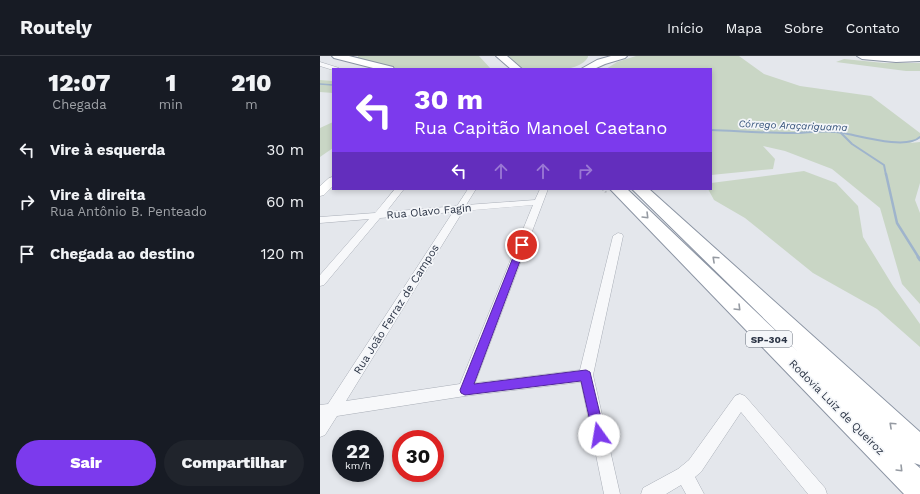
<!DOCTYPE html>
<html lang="pt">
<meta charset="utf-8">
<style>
body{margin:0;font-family:"Work Sans",sans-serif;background:#20242c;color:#f1f3f6;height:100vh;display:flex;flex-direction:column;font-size:15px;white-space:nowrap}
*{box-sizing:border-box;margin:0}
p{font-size:13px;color:#9ea1a6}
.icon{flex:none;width:22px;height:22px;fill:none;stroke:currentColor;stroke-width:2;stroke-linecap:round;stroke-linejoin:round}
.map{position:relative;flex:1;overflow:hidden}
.details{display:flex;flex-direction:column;background:#171b24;width:320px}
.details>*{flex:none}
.hud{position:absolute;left:12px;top:12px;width:380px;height:122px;border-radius:0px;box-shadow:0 2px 6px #0003;background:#7c3aed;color:#fff;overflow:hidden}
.speed{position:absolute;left:12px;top:374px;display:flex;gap:8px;font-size:20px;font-weight:700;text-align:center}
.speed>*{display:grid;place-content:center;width:52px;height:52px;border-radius:50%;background:#171b24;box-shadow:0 2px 6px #0003;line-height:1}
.speed small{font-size:10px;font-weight:400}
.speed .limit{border:6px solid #d22;background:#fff;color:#111}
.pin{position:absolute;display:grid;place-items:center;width:34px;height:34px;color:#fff;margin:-17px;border:2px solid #fff;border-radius:50%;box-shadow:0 1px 4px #0007}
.me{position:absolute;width:44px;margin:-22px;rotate:347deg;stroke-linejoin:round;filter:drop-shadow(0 0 3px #0008)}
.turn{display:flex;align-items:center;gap:14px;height:84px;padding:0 16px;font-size:18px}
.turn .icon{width:52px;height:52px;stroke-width:2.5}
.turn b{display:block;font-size:28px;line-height:34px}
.lanes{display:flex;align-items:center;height:38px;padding:0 16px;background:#0003;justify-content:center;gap:20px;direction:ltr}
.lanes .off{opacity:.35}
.eta{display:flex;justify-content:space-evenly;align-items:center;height:68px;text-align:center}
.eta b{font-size:24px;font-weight:800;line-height:28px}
.button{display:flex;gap:8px;margin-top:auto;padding:8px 16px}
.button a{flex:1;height:46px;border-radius:24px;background:#7c3aed;color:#fff;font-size:16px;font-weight:800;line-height:46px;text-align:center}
.button a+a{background:#20242c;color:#f1f3f6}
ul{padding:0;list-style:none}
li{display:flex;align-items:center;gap:12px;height:52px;padding:0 16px}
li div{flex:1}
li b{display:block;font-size:15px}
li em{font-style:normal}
header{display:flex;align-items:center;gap:24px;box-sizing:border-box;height:56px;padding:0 20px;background:#171b24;border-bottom:1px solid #363941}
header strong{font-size:19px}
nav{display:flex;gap:22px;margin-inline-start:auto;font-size:14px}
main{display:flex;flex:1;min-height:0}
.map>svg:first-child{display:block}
.green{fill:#c9d6c5}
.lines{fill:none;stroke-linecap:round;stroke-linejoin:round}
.stream-far3{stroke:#9fb4cc;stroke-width:1.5}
.stream-far2{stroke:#9fb4cc;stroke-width:2}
.stream-far1{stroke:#9fb4cc;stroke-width:2.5}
.stream{stroke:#9fb4cc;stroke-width:3}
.street-casing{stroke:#a9aeb7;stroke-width:1}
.secondary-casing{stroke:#a9aeb7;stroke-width:1}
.highway-casing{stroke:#8b94a3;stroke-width:2}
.path{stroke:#c2c5cb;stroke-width:1.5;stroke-dasharray:2 2;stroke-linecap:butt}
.street{fill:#f7f8fa;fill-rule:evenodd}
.secondary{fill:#fff;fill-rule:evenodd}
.highway{fill:#fff;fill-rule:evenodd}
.oneway{stroke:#959aa2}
.route{fill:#7c3aed;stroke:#51269a}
.labels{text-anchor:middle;stroke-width:3.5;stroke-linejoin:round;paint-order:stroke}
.far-water-label{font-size:10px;font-style:italic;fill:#34527a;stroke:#f4f6f9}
.shield{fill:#f4f6f9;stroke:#676e7b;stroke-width:1}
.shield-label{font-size:10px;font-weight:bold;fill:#2b3445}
.street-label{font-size:11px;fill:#2b3445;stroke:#f4f6f9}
</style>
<header>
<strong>Routely</strong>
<nav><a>Início</a><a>Mapa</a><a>Sobre</a><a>Contato</a></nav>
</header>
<main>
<section class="details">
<div class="eta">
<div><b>12:07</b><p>Chegada</p></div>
<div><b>1</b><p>min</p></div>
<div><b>210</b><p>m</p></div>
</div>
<ul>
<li><svg class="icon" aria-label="left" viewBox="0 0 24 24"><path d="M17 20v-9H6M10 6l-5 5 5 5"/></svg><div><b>Vire à esquerda</b></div><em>30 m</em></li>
<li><svg class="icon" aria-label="right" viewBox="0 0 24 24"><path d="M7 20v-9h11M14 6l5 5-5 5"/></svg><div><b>Vire à direita</b><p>Rua Antônio B. Penteado</p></div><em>60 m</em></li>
<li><svg class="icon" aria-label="arrive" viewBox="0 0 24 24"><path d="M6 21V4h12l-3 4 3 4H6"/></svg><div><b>Chegada ao destino</b></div><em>120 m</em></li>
</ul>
<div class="button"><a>Sair</a><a>Compartilhar</a></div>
</section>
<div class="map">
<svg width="600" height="438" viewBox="0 0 600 438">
<rect width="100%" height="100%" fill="#e4e7ec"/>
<g class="green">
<path d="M38 0H159L171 13C135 13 69 19 38 2Z"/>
<path d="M186 0H268V1C258 19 219 13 201 13Z"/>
<polygon points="316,0 419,0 444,18 480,30 551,40 600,77 600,82 590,87 600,86 600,127 595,144 600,157 600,248 582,228 560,152 512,113 465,95 443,90 455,103 453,113 391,119 391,13 286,13 297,6"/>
<polygon points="524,3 564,7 600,7 600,15 586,15 516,6"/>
<polygon points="0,24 13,25 13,37 0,36"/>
<polygon points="13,66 13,92 0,101 0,72"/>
<polygon points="484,115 516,127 538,150 543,181 573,230 600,268 600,291 557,253 493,217 425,162 394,144 388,133 391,133 391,127"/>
</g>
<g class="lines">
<polyline class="stream-far3" points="0,28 13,29"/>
<g class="stream-far2">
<path d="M391 74C418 75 444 77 471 77 487 77 507 73 523 77 540 80 587 94 600 81"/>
<polyline points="520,76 532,88 564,109 566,119"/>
</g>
<polyline class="stream-far1" points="566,118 577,167 599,202"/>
<polyline class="stream" points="598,201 600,204"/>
<g class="street-casing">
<g id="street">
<polygon points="0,6 19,12 20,13 13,14 0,10"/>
<path d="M75 133H84L66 156 137 150 148 133H156L146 149 215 144 220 133H228L155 327 260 314 293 180 298 177 302 178 303 180 273 319 300 438H284L261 326 145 340 17 360 5 379 0 381V349L8 348 133 156 60 162 4 229 0 230V219L49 163 0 167V161L55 157ZM213 149 140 328 26 345 143 155Z"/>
<polygon points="420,338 425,340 505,432 507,438 488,438 421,356 381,416 375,421 384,438 366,438 361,429 346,438 321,438 323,432 358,413 369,404 415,340"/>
</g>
</g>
<g class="secondary-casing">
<polygon id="secondary" points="13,121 13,130 4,139 0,140 0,130 9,122"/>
</g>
<g class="highway-casing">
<g id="highway">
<polygon points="12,0 29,0 73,11 74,13 57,13 14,2"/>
<polygon points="176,0 187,0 202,13 191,13"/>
<polygon points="291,0 307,0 305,2 285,8 274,13 261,13 277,4"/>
<polygon points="537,0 600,0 600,5 576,6 542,3"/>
<polygon points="290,133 307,133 478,296 312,133 329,133 600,376 600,409 594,407 600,412 600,438 584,438"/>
</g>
</g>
<polyline class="path" points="282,133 285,136 288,135"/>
<use href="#street" class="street"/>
<use href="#secondary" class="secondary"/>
<use href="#highway" class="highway"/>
</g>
<defs><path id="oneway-chevron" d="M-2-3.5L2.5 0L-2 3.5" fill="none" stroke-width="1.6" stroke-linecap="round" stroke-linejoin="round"/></defs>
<g class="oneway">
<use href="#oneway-chevron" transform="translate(326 160) rotate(45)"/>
<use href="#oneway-chevron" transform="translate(395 203) rotate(-137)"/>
<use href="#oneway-chevron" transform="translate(418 252) rotate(45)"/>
<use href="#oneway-chevron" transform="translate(572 369) rotate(-137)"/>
<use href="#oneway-chevron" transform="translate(580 413) rotate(45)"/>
</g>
<polygon class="route" points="202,186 206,189 154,328 266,314 270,316 285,379 284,383 279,385 275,383 273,379 261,325 145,339 141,337 140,334 198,189"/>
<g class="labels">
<g class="far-water-label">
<text transform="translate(473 69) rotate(2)" y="4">Córrego Araçariguama</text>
</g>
<rect class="shield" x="426" y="275" width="46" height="16" rx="3"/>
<g class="shield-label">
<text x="449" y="287">SP-304</text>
</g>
<g class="street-label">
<text transform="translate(109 155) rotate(-5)" y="4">Rua Olavo Fagin</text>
<text transform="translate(76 253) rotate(-58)" y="4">Rua João Ferraz de Campos</text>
<text transform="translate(517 351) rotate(45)" y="4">Rodovia Luiz de Queiroz</text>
</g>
</g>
</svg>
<div class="speed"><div>22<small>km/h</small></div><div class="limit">30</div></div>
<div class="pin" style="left:202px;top:189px;background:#d93025"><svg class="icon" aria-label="arrive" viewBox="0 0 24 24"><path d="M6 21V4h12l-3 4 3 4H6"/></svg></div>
<svg class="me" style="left:279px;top:379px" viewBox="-20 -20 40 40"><circle r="19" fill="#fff"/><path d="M0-13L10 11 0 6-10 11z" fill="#7c3aed"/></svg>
<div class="hud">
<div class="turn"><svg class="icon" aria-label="left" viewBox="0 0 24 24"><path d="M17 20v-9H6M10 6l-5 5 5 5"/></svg><div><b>30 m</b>Rua Capitão Manoel Caetano</div></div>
<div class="lanes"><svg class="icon" aria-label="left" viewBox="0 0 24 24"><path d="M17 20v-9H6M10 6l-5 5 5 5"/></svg><svg class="icon off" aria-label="ahead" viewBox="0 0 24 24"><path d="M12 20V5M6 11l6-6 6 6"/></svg><svg class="icon off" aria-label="ahead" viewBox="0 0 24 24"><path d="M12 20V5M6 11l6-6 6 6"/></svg><svg class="icon off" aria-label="right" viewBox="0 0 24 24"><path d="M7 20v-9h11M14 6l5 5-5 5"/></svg></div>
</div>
</div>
</main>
